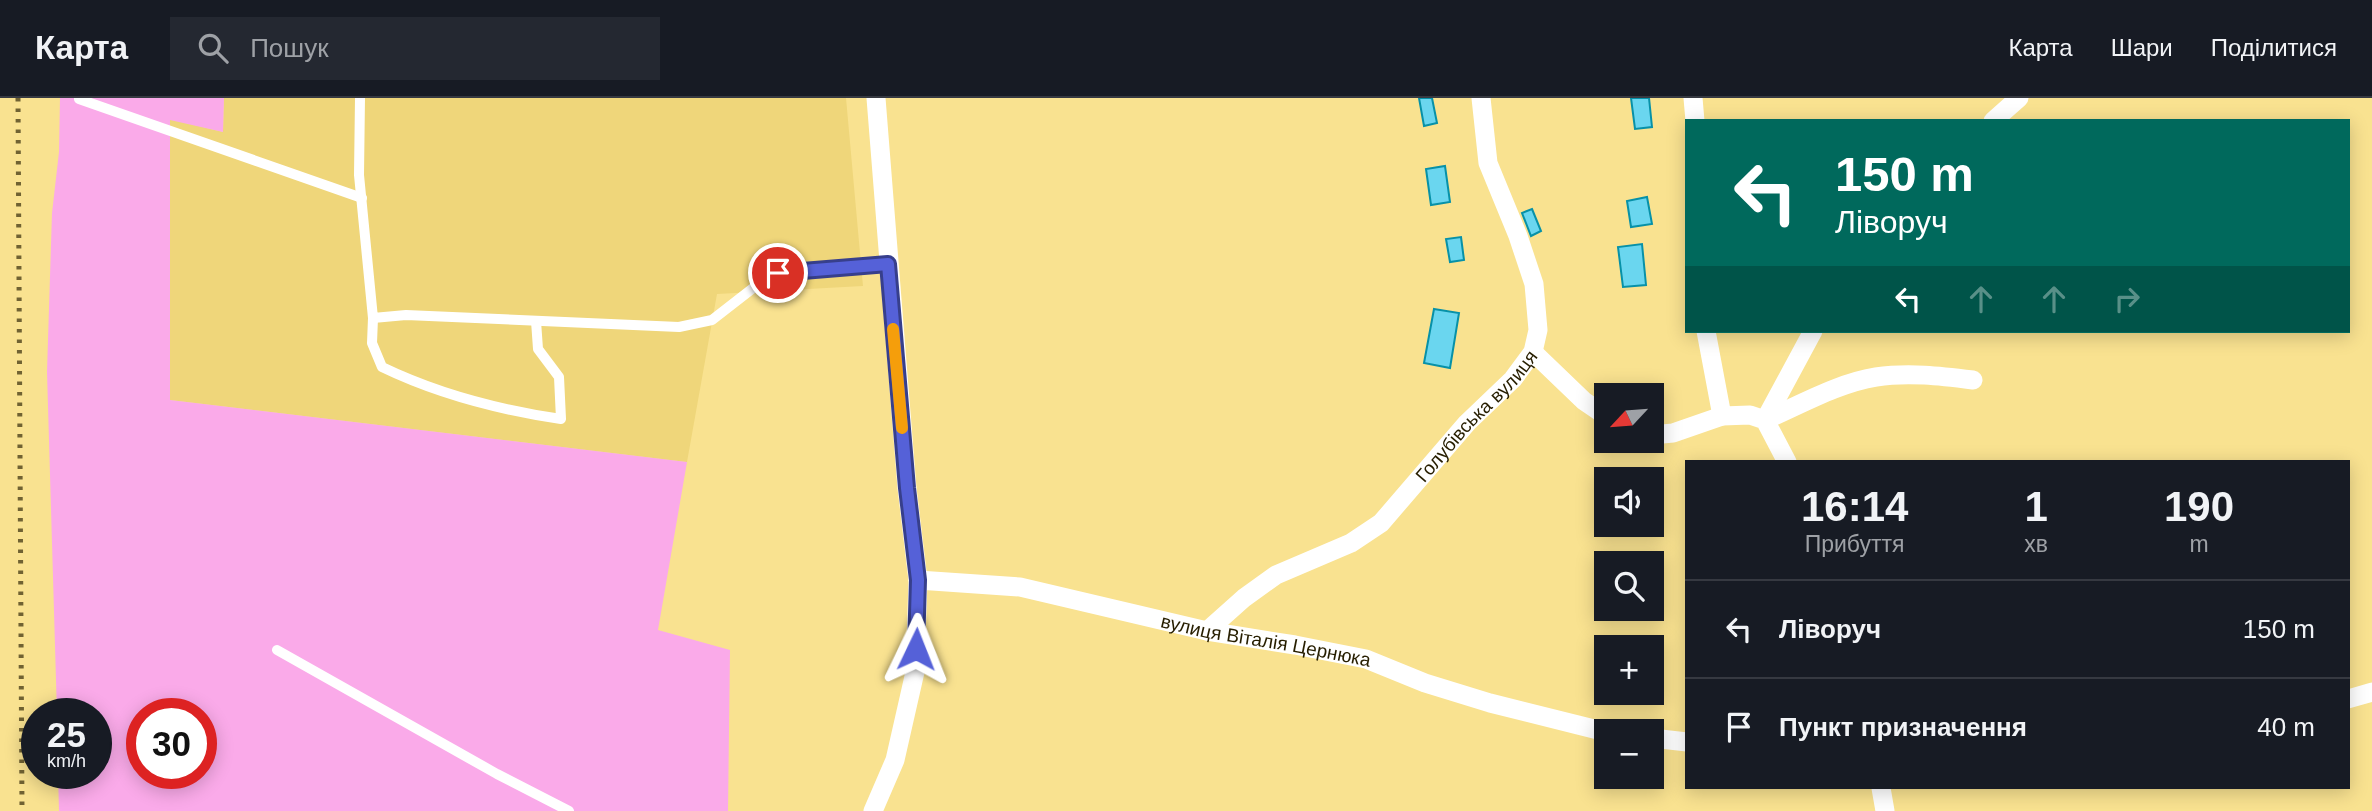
<!DOCTYPE html>
<html lang="uk">
<meta charset="utf-8">
<style>
body{margin:0;font-family:Helvetica,sans-serif;background:#242831;color:#f1f3f6;height:100vh;display:flex;flex-direction:column;font-size:26px;white-space:nowrap}
*{box-sizing:border-box;margin:0}
p{font-size:23px;color:#9ea1a6}
.icon{flex:none;width:38px;height:38px;fill:none;stroke:currentColor;stroke-width:2;stroke-linecap:round;stroke-linejoin:round}
.map{position:relative;flex:1;overflow:hidden}
.panel{position:absolute;left:1685px;top:362px;width:665px;height:329px;display:flex;flex-direction:column;background:#171b24;border-radius:0px;box-shadow:0 4px 18px #0003}
.panel>*{flex:none}
.top-card{position:absolute;left:1685px;top:21px;width:665px;height:214px;border-radius:0px;box-shadow:0 4px 18px #0003;background:#00695c;color:#fff;overflow:hidden}
.needle{width:46px;rotate:244deg}
.buttons{position:absolute;left:1594px;top:285px;display:grid;gap:14px}
.buttons a{display:grid;place-items:center;width:70px;height:70px;border-radius:0px;background:#171b24;box-shadow:0 4px 18px #0003;font-size:35px}
.speed{position:absolute;left:21px;top:600px;display:flex;gap:14px;font-size:35px;font-weight:700;text-align:center}
.speed>*{display:grid;place-content:center;width:91px;height:91px;border-radius:50%;background:#171b24;box-shadow:0 4px 18px #0003;line-height:1}
.speed small{font-size:18px;font-weight:400}
.speed .limit{border:10px solid #d22;background:#fff;color:#111}
.pin{position:absolute;display:grid;place-items:center;width:60px;height:60px;color:#fff;margin:-30px;border:4px solid #fff;border-radius:50%;box-shadow:0 2px 7px #0007}
.me{position:absolute;width:77px;margin:-38px;rotate:2deg;stroke-linejoin:round;filter:drop-shadow(0 0 5px #0008)}
.turn{display:flex;align-items:center;gap:24px;height:147px;padding:0 35px;font-size:32px}
.turn .icon{width:91px;height:91px;stroke-width:2.5}
.turn b{display:block;font-size:49px;line-height:60px}
.lanes{display:flex;align-items:center;height:66px;padding:0 35px;background:#0003;justify-content:center;gap:35px;direction:ltr}
.lanes .off{opacity:.35}
.eta{display:flex;justify-content:space-evenly;align-items:center;height:119px;text-align:center}
.eta b{font-size:42px;font-weight:800;line-height:49px}
ul{padding:0;list-style:none}
li{display:flex;align-items:center;gap:21px;height:98px;padding:0 35px;border-top:2px solid #363941}
li div{flex:1}
li b{display:block;font-size:26px}
li em{font-style:normal}
header{display:flex;align-items:center;gap:42px;box-sizing:border-box;height:98px;padding:0 35px;background:#171b24;border-bottom:2px solid #363941}
header strong{font-size:33px}
nav{display:flex;gap:38px;margin-inline-start:auto;font-size:24px}
.search{width:490px;height:63px;background:#242831;display:flex;align-items:center;gap:18px;box-sizing:border-box;padding:0 24px;border-radius:0px;color:#9ea1a6;font-size:26px}
.map>svg:first-child{display:block}
.built{fill:#efd67a}
.green{fill:#faaae9;fill-rule:evenodd}
.building{fill:#6ad6ef;stroke:#0791a8;stroke-width:2}
.lines{fill:none;stroke-linecap:round;stroke-linejoin:round}
.lane{stroke:#fff;stroke-width:10}
.street{stroke:#fff;stroke-width:19}
.rail{stroke:#706232;stroke-width:5;stroke-dasharray:3.5 7;stroke-linecap:butt}
.route-casing{stroke:#373f8c;stroke-width:18}
.route{stroke:#5561d8;stroke-width:12}
.slow{stroke:#f59e0b;stroke-width:12}
.labels{text-anchor:middle;stroke-width:5;stroke-linejoin:round;paint-order:stroke}
.street-label{font-size:19px;fill:#271e00;stroke:#f9e290}
</style>
<header>
<strong>Карта</strong>
<div class="search"><svg class="icon" aria-label="search" viewBox="0 0 24 24"><circle cx="10" cy="10" r="6"/><path d="M15 15l6 6"/></svg>Пошук</div>
<nav><a>Карта</a><a>Шари</a><a>Поділитися</a></nav>
</header>
<div class="map">
<svg width="2372" height="713" viewBox="0 0 2372 713">
<rect width="100%" height="100%" fill="#f9e290"/>
<polygon class="built" points="224,0 846,0 863,188 717,196 687,364 170,302 170,21 223,34"/>
<path class="green" d="M60 0H224L223 34 170 22V302L687 364 658 532 730 552 728 713H59L58 676H96V616H57L47 274 52 115 59 54ZM142 616H201V676H142Z"/>
<g class="building">
<polygon points="1419,0 1432,0 1437,25 1424,28"/>
<polygon points="1631,0 1649,0 1652,29 1635,31"/>
<polygon points="1445,68 1450,104 1431,107 1426,71"/>
<polygon points="1647,99 1652,126 1631,129 1627,103"/>
<polygon points="1532,111 1541,133 1531,138 1522,115"/>
<polygon points="1461,139 1464,162 1450,164 1446,141"/>
<polygon points="1642,146 1646,187 1623,189 1618,149"/>
<polygon points="1434,211 1459,215 1450,270 1424,265"/>
</g>
<g class="lines">
<g class="lane">
<polyline points="360,0 359,77 373,220 406,217 679,229 712,222 757,187 778,175 888,166"/>
<polyline points="79,1 362,100"/>
<path d="M373 220 372 245 382 269C438 296 500 312 561 321L559 279 538 251 536 223"/>
<polyline points="277,552 497,676 569,713"/>
</g>
<g class="street">
<polyline points="1693,0 1695,23"/>
<polyline points="1993,23 2019,0"/>
<polyline points="1706,233 1722,318 1750,317 1765,322 1787,364"/>
<polyline points="1533,254 1584,303 1606,318"/>
<path d="M1765 322C1800 307 1838 285 1876 279 1908 274 1941 278 1973 282"/>
<polyline points="1765,322 1813,233"/>
<polyline points="1652,337 1673,335 1722,318"/>
<path id="s1" d="M918 482 1020 489 1207 533 1295 547 1366 561 1425 585 1490 605 1606 634"/>
<path id="s2" d="M1207 533 1244 500 1276 477 1351 445 1381 425 1467 325 1513 281 1533 254 1538 232 1534 186 1518 138 1488 65 1481 0"/>
<polyline points="2348,601 2372,594"/>
<polyline points="1652,640 1687,644"/>
<polyline points="1881,690 1885,713"/>
<polyline points="873,713 895,662 915,574 918,482 907,390 876,0"/>
</g>
<polyline class="rail" points="18,0 22,713"/>
</g>
<g class="lines">
<g class="route-casing">
<polyline id="route" points="778,175 888,166 907,390 918,482 916,551"/>
</g>
<use href="#route" class="route"/>
<polyline class="slow" points="893,231 902,330"/>
</g>
<g class="labels">
<g class="street-label">
<text dy="7" stroke="none"><textPath href="#s2" startOffset="350">Голубівська вулиця</textPath></text>
<text dy="7" stroke="none"><textPath href="#s1" startOffset="354">вулиця Віталія Цернюка</textPath></text>
</g>
</g>
</svg>
<div class="buttons">
<a><svg class="needle" viewBox="-14 -14 28 28"><path d="M0-13l5 13h-10z" fill="#e53935"/><path d="M0 13l5-13h-10z" fill="#9ea1a6"/></svg></a>
<a><svg class="icon" aria-label="sound" viewBox="0 0 24 24"><path d="M4 9h4l5-4v14l-5-4H4zM17 9q2 3 0 6"/></svg></a>
<a><svg class="icon" aria-label="search" viewBox="0 0 24 24"><circle cx="10" cy="10" r="6"/><path d="M15 15l6 6"/></svg></a>
<a>+</a>
<a>−</a>
</div>
<div class="speed"><div>25<small>km/h</small></div><div class="limit">30</div></div>
<div class="pin" style="left:778px;top:175px;background:#d93025"><svg class="icon" aria-label="arrive" viewBox="0 0 24 24"><path d="M6 21V4h12l-3 4 3 4H6"/></svg></div>
<svg class="me" style="left:916px;top:551px" viewBox="-20 -20 40 40"><path d="M0-17L14 15 0 8-14 15z" fill="#5561d8" stroke="#fff" stroke-width="4"/></svg>
<div class="top-card">
<div class="turn"><svg class="icon" aria-label="left" viewBox="0 0 24 24"><path d="M17 20v-9H6M10 6l-5 5 5 5"/></svg><div><b>150 m</b>Ліворуч</div></div>
<div class="lanes"><svg class="icon" aria-label="left" viewBox="0 0 24 24"><path d="M17 20v-9H6M10 6l-5 5 5 5"/></svg><svg class="icon off" aria-label="ahead" viewBox="0 0 24 24"><path d="M12 20V5M6 11l6-6 6 6"/></svg><svg class="icon off" aria-label="ahead" viewBox="0 0 24 24"><path d="M12 20V5M6 11l6-6 6 6"/></svg><svg class="icon off" aria-label="right" viewBox="0 0 24 24"><path d="M7 20v-9h11M14 6l5 5-5 5"/></svg></div>
</div>
<section class="panel">
<div class="eta">
<div><b>16:14</b><p>Прибуття</p></div>
<div><b>1</b><p>хв</p></div>
<div><b>190</b><p>m</p></div>
</div>
<ul>
<li><svg class="icon" aria-label="left" viewBox="0 0 24 24"><path d="M17 20v-9H6M10 6l-5 5 5 5"/></svg><div><b>Ліворуч</b></div><em>150 m</em></li>
<li><svg class="icon" aria-label="arrive" viewBox="0 0 24 24"><path d="M6 21V4h12l-3 4 3 4H6"/></svg><div><b>Пункт призначення</b></div><em>40 m</em></li>
</ul>
</section>
</div>
